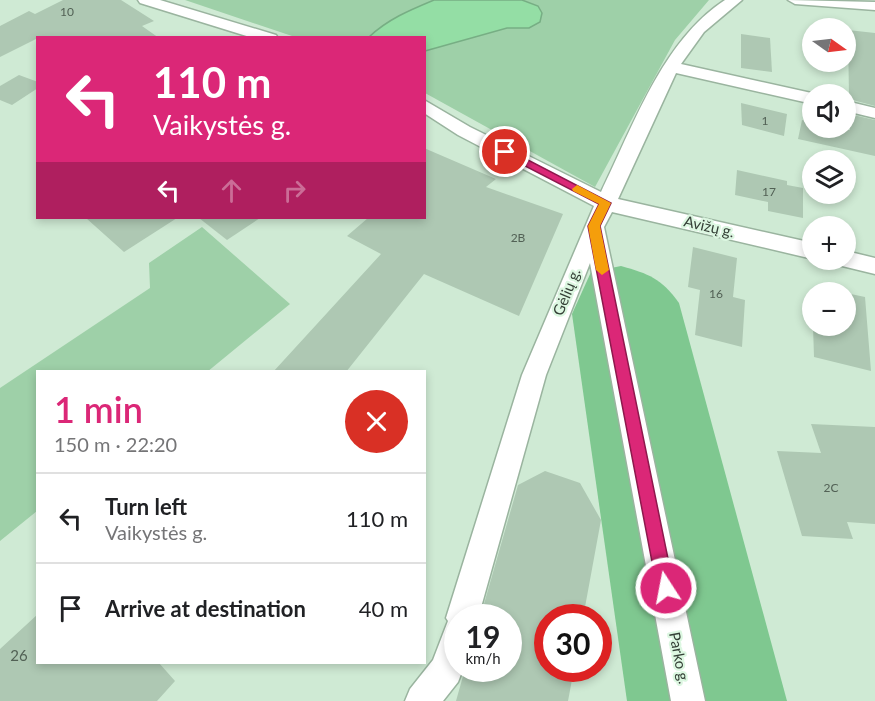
<!DOCTYPE html>
<meta charset="utf-8">
<style>
body{margin:0;font-family:Lato,sans-serif;background:#f6f6f6;color:#202124;height:100vh;display:flex;flex-direction:column;font-size:22px;white-space:nowrap}
*{box-sizing:border-box;margin:0}
p{font-size:20px;color:#757577}
.icon{flex:none;width:33px;height:33px;fill:none;stroke:currentColor;stroke-width:2;stroke-linecap:round;stroke-linejoin:round}
.map{position:relative;flex:1;overflow:hidden}
.panel{position:absolute;left:36px;top:370px;width:390px;height:294px;display:flex;flex-direction:column;background:#fff;border-radius:0px;box-shadow:0 3px 9px #0003}
.panel>*{flex:none}
.hud{position:absolute;left:36px;top:36px;width:390px;height:183px;border-radius:0px;box-shadow:0 3px 9px #0003;background:#db2777;color:#fff;overflow:hidden}
.needle{width:39px;rotate:104deg}
.controls{position:absolute;left:802px;top:18px;display:grid;gap:12px}
.controls a{display:grid;place-items:center;width:54px;height:54px;border-radius:50%;background:#fff;box-shadow:0 3px 9px #0003;font-size:30px}
.speed{position:absolute;left:444px;top:604px;display:flex;gap:12px;font-size:30px;font-weight:700;text-align:center}
.speed>*{display:grid;place-content:center;width:78px;height:78px;border-radius:50%;background:#fff;box-shadow:0 3px 9px #0003;line-height:1}
.speed small{font-size:15px;font-weight:400}
.speed .limit{border:9px solid #d22;background:#fff;color:#111}
.pin{position:absolute;display:grid;place-items:center;width:51px;height:51px;color:#fff;margin:-26px;border:3px solid #fff;border-radius:50%;box-shadow:0 2px 6px #0007}
.me{position:absolute;width:66px;margin:-33px;rotate:349deg;stroke-linejoin:round;filter:drop-shadow(0 0 4px #0008)}
.turn{display:flex;align-items:center;gap:21px;height:126px;padding:0 18px;font-size:27px}
.turn .icon{width:78px;height:78px;stroke-width:2.5}
.turn b{display:block;font-size:42px;line-height:51px}
.lanes{display:flex;align-items:center;height:57px;padding:0 18px;background:#0003;justify-content:center;gap:30px;direction:ltr}
.lanes .off{opacity:.35}
.round{display:grid;place-items:center;flex:none;width:63px;height:63px;border-radius:32px;background:#f6f6f6}
.head{display:flex;align-items:center;justify-content:space-between;height:102px;padding:0 18px}
h1{font-size:36px;font-weight:600;line-height:45px;color:#db2777}
ul{padding:0;list-style:none}
li{display:flex;align-items:center;gap:18px;height:90px;padding:0 18px;border-top:2px solid #e0e0e0}
li div{flex:1}
li b{display:block;font-size:22px}
li em{font-style:normal}
.map>svg:first-child{display:block}
.green{fill:#9ed0a8}
.forest{fill:#7fc890}
.water{fill:#94dea5;stroke:#77ae84;stroke-width:1.5}
.building{fill:#aec8b3}
.lines{fill:none;stroke-linecap:round;stroke-linejoin:round}
.minor-casing{stroke:#9ab49f;stroke-width:3}
.minor{fill:#fff;fill-rule:evenodd}
.route{fill:#db2777;stroke:#8e194d;stroke-width:1.5}
.slow{fill:#f59e0b}
.labels{text-anchor:middle;stroke-width:4.5;stroke-linejoin:round;paint-order:stroke}
.number-label{font-size:12px;fill:#526155}
.street-label{font-size:15px;fill:#343f36;stroke:#dcf7e1}
.near-number-label{font-size:15px;fill:#526155}
</style>
<div class="map">
<svg width="875" height="701" viewBox="0 0 875 701">
<rect width="100%" height="100%" fill="#cfead4"/>
<g class="green">
<path d="M185 0H434C410 10 388 19 369 38L295 37Z"/>
<polygon points="522,0 709,0 675,40 595,187 425,93 425,51 507,28 529,28 538,6"/>
<polygon points="202,227 290,304 207,372 38,372 37,511 0,541 0,388 150,288 149,263"/>
</g>
<path class="forest" d="M621 266C649 274 661 278 679 303L787 701H627L572 314 591 272Z"/>
<path class="water" d="M434 0H522L538 6 542 13 540 22 529 28H507L425 51 424 38 369 37C388 19 410 10 434 0Z"/>
<g class="building">
<polygon points="63,0 121,0 154,21 142,26 159,38 38,38 0,57 0,26 29,11 35,14"/>
<polygon points="848,30 875,33 875,106 849,99"/>
<polygon points="741,34 770,38 772,72 741,68"/>
<polygon points="19,75 38,82 38,88 12,105 0,100 0,86"/>
<polygon points="741,103 787,114 784,136 742,125"/>
<polygon points="849,114 875,120 875,156 798,139 802,120 813,123 813,128 850,130"/>
<polygon points="424,148 496,179 486,187 563,214 519,316 424,274 346,372 273,372 381,254 347,236 368,218 424,218"/>
<polygon points="737,170 787,181 787,185 803,188 803,218 768,211 768,202 735,195"/>
<polygon points="86,218 177,218 124,252"/>
<polygon points="199,218 260,218 227,240"/>
<polygon points="693,247 737,258 733,297 745,300 742,347 695,335 700,290 688,287"/>
<polygon points="846,293 865,297 871,371 814,357 813,326 846,326"/>
<polygon points="811,424 875,427 875,524 847,522 853,539 802,536 777,451 821,453"/>
<polygon points="545,471 580,483 601,520 583,618 548,618 548,669 574,669 568,701 456,701 465,669 508,669 508,618 480,618 518,485"/>
<polygon points="38,614 38,663 159,663 175,681 157,701 0,701 0,649"/>
</g>
<g class="lines">
<g class="minor-casing">
<g id="minor">
<polygon points="138,0 160,0 276,35 278,38 253,38 140,3"/>
<path d="M725 0H742L704 32 681 64 816 94H813V104L676 73 618 199 813 243V259L612 212 604 227 705 701H671L590 263 546 375 478 618H458V669H463L458 682 443 701H405L410 689 433 660 448 621 446 618 522 375 594 206 458 135 424 113V100L470 127 601 192C633 127 662 41 725 0Z"/>
<polygon points="788,0 875,2 875,10 795,4"/>
<polygon points="846,101 875,108 875,118 846,111"/>
<polygon points="846,251 875,258 875,274 838,265 836,260 846,260"/>
</g>
</g>
<use href="#minor" class="minor"/>
</g>
<polygon class="route" points="505,148 611,203 600,226 674,588 672,594 666,597 659,594 657,588 588,226 599,204 502,154 502,149"/>
<polygon class="slow" points="577,185 611,203 600,226 609,270 602,275 596,270 588,226 599,204 573,191 572,189"/>
<g class="labels">
<g class="number-label">
<text x="67" y="16">10</text>
<text x="765" y="125">1</text>
<text x="769" y="196">17</text>
<text x="518" y="242">2B</text>
<text x="716" y="298">16</text>
<text x="831" y="492">2C</text>
</g>
<g class="street-label">
<text transform="translate(709 227) rotate(13)" y="5">Avižų g.</text>
<text transform="translate(567 292) rotate(-68)" y="5">Gėlių g.</text>
<text transform="translate(679 658) rotate(79)" y="5">Parko g.</text>
</g>
<g class="near-number-label">
<text x="19" y="661">26</text>
</g>
</g>
</svg>
<div class="controls">
<a><svg class="needle" viewBox="-14 -14 28 28"><path d="M0-13l5 13h-10z" fill="#e53935"/><path d="M0 13l5-13h-10z" fill="#757577"/></svg></a>
<a><svg class="icon" aria-label="sound" viewBox="0 0 24 24"><path d="M4 9h4l5-4v14l-5-4H4zM17 9q2 3 0 6"/></svg></a>
<a><svg class="icon" aria-label="layers" viewBox="0 0 24 24"><path d="M12 4l9 5-9 5-9-5zM3 14l9 5 9-5"/></svg></a>
<a>+</a>
<a>−</a>
</div>
<div class="speed"><div>19<small>km/h</small></div><div class="limit">30</div></div>
<div class="pin" style="left:505px;top:152px;background:#d93025"><svg class="icon" aria-label="arrive" viewBox="0 0 24 24"><path d="M6 21V4h12l-3 4 3 4H6"/></svg></div>
<svg class="me" style="left:666px;top:588px" viewBox="-20 -20 40 40"><circle r="17" fill="#db2777" stroke="#fff" stroke-width="3"/><path d="M0-11L8 9 0 5-8 9z" fill="#fff"/></svg>
<div class="hud">
<div class="turn"><svg class="icon" aria-label="left" viewBox="0 0 24 24"><path d="M17 20v-9H6M10 6l-5 5 5 5"/></svg><div><b>110 m</b>Vaikystės g.</div></div>
<div class="lanes"><svg class="icon" aria-label="left" viewBox="0 0 24 24"><path d="M17 20v-9H6M10 6l-5 5 5 5"/></svg><svg class="icon off" aria-label="ahead" viewBox="0 0 24 24"><path d="M12 20V5M6 11l6-6 6 6"/></svg><svg class="icon off" aria-label="right" viewBox="0 0 24 24"><path d="M7 20v-9h11M14 6l5 5-5 5"/></svg></div>
</div>
<section class="panel">
<div class="head"><div><h1>1 min</h1><p>150 m · 22:20</p></div><a class="round" style="background:#d93025;color:#fff"><svg class="icon" aria-label="close" viewBox="0 0 24 24"><path d="M6 6l12 12M18 6L6 18"/></svg></a></div>
<ul>
<li><svg class="icon" aria-label="left" viewBox="0 0 24 24"><path d="M17 20v-9H6M10 6l-5 5 5 5"/></svg><div><b>Turn left</b><p>Vaikystės g.</p></div><em>110 m</em></li>
<li><svg class="icon" aria-label="arrive" viewBox="0 0 24 24"><path d="M6 21V4h12l-3 4 3 4H6"/></svg><div><b>Arrive at destination</b></div><em>40 m</em></li>
</ul>
</section>
</div>
